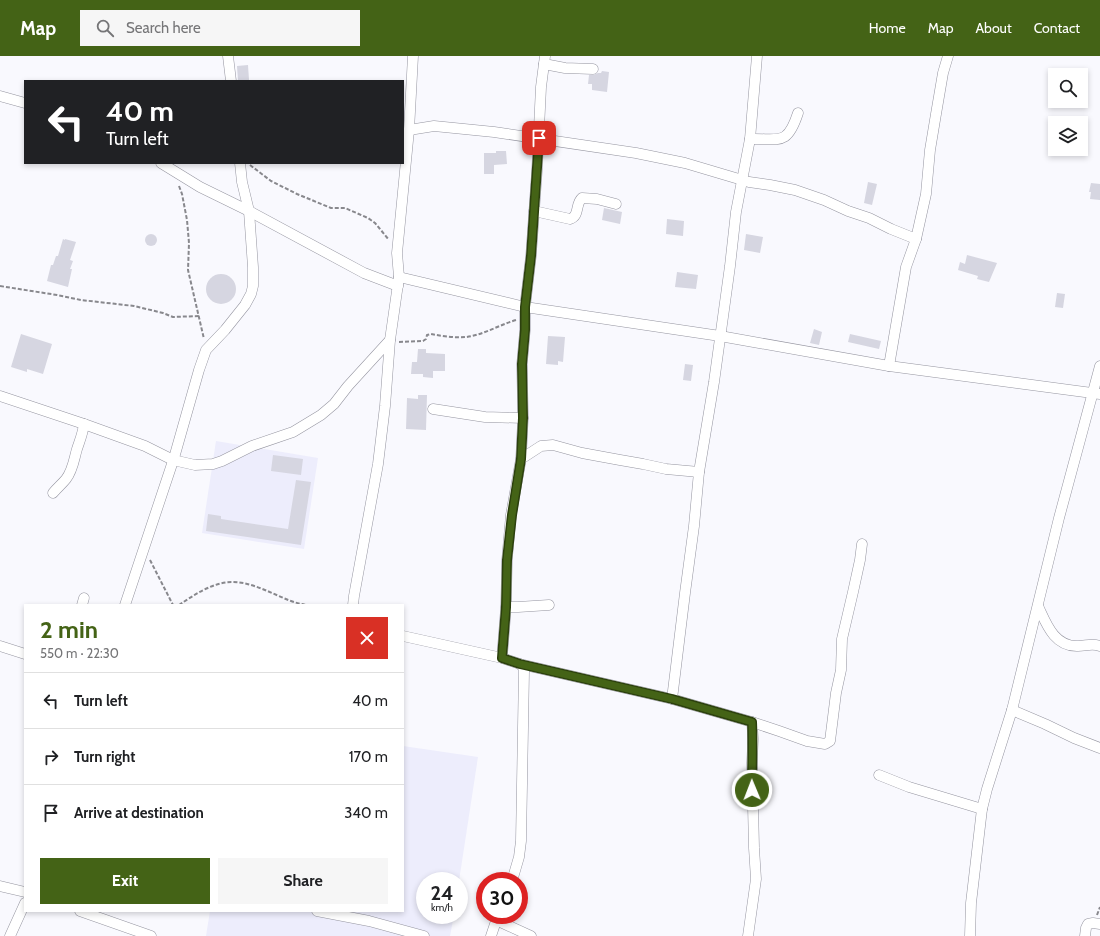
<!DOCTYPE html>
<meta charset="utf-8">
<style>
body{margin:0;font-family:Cabin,sans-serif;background:#f6f6f6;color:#202124;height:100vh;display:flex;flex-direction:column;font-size:15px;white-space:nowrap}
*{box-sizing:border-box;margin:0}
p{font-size:13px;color:#757577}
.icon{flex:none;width:22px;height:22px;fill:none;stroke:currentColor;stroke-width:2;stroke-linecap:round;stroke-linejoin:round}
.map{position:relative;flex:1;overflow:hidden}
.details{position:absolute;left:24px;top:548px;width:380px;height:308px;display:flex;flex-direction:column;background:#fff;border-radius:0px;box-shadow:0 2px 6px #0003}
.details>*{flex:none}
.top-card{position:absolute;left:24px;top:24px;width:380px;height:84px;border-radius:0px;box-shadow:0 2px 6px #0003;background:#202124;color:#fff;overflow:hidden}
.tools{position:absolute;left:1048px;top:12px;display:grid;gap:8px}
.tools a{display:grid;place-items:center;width:40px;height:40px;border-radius:0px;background:#fff;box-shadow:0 2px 6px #0003;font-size:20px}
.speed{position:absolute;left:416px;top:816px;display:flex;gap:8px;font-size:20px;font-weight:700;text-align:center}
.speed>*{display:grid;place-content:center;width:52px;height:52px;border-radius:50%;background:#fff;box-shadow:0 2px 6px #0003;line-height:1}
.speed small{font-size:10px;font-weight:400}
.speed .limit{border:6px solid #d22;background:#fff;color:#111}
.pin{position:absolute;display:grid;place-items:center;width:34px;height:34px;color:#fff;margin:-17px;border-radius:8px;box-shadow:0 2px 6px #0006}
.me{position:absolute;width:44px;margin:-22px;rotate:359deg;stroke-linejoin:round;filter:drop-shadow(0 0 3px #0008)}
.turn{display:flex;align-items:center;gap:14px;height:84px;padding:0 16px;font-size:18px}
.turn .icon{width:52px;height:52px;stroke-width:2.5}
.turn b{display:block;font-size:28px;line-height:34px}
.round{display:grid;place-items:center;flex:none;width:42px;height:42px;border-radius:0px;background:#f6f6f6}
.overview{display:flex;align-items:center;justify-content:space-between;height:68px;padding:0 16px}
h1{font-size:24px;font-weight:800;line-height:30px;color:#446316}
.button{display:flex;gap:8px;margin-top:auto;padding:8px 16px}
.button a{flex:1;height:46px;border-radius:0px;background:#446316;color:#fff;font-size:16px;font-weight:800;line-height:46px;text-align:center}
.button a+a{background:#f6f6f6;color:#202124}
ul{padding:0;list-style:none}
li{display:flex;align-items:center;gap:12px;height:56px;padding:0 16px;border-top:1px solid #e0e0e0}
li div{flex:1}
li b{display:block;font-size:15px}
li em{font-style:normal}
header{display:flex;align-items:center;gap:24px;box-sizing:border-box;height:56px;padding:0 20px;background:#446316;color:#fff}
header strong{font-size:19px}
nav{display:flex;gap:22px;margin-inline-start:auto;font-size:14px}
.search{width:280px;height:36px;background:#f6f6f6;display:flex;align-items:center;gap:10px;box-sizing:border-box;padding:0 14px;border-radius:0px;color:#757577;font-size:15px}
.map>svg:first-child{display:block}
.built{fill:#ededfc}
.building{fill:#d6d6e1}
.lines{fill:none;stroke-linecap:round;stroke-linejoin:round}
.minor-casing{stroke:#9595a0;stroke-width:11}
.path{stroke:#88888d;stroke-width:2;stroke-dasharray:4 2;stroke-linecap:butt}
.minor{stroke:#fff;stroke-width:10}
.route-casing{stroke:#2c400e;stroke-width:10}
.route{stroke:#446316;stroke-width:7}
</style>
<header>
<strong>Map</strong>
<div class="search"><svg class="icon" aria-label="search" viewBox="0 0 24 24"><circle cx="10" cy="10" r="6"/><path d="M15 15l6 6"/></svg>Search here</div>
<nav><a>Home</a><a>Map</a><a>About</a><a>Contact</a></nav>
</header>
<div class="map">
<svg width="1100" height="880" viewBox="0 0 1100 880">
<rect width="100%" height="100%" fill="#f9f9fe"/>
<g class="built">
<polygon points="216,385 318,402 304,493 202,477"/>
<polygon points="403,690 478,701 459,825 425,825 425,859 454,859 450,880 206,880 210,855 403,855"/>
</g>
<g class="building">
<polygon points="248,9 249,24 238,25 237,10"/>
<polygon points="602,15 609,16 607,36 592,34 592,28 588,28 589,19 593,19 598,17 601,17"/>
<polygon points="496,95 506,95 507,108 494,109 494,118 484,118 484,97 496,97"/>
<polygon points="868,126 877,128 872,149 864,147"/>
<polygon points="1091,127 1100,128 1100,144 1090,143 1091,136 1089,136"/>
<polygon points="604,152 622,156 620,168 602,164"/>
<polygon points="667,163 684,165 683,180 666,178"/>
<circle cx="151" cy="184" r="6"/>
<polygon points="746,178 763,181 760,197 744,194"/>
<polygon points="63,183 65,184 65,183 76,186 70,204 73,205 70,213 72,213 68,231 47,225 51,209 53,209 56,200 58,200"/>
<polygon points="967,199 997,207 989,226 977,223 978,220 958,214 960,206 965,208"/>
<polygon points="677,216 698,219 696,233 675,231"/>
<circle cx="221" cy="233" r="15"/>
<polygon points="1057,237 1065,238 1063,252 1055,251"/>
<polygon points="814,273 822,276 819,289 810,287"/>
<polygon points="21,278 52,288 43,318 27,313 27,316 11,311"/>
<polygon points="850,278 881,285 879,293 848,286"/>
<polygon points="548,280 565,281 563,306 558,305 558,309 546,308"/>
<polygon points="418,293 426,293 426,297 445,298 445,315 433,315 433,322 423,321 423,318 411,318 412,306 417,306"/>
<polygon points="685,308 693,309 691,325 683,324"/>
<polygon points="418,339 427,339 426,374 406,373 407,342 418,343"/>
<polygon points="273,399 303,403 301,419 271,415"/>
<polygon points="296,424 311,426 301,489 206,475 208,458 221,460 221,463 288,473"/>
</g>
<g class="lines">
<g class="minor-casing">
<g id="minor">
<polyline points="228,0 231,25"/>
<polyline points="544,8 565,12 593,13"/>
<polyline points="0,40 25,47"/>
<polyline points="409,74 434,70 494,76 636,97 685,107 749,126 770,129 795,134 824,144 848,155 869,162 891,173 916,183 926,138 930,94 936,58 943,17 948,0"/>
<path d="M750 83C779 82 787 91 798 57"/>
<polyline points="161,107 200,131 249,155 364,217 398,230"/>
<path d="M534 155 570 163C580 160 575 148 582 142L597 143 616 148"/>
<polyline points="399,221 525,251 720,280 889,310 1100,338"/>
<polyline points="889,310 906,211 916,183"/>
<polyline points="0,340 84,368 145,390 173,404 195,409 213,408 222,405 252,390 293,376 321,359 334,348 348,330 390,284"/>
<polyline points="433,353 485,361 523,362"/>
<polyline points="521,403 541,390 553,389 582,397 620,404 643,408 666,413 699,416"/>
<path d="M53 437C57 432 62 428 66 423 73 414 74 403 77 393 80 384 83 377 84 368"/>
<polyline points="82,549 84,542"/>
<polyline points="125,549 174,402 199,314 206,294 225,274 245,249 251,238 253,230 253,211 249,155 242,126 240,107"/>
<polyline points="353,549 354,540 378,408 385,350 390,284 399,221 397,197 409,74 413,0"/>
<path d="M1038 550C1046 567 1054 591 1078 590 1086 590 1092 587 1100 590"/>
<polyline points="506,551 518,551 549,549"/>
<polyline points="403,580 502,602 520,608 523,611 524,615 521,785 519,801 512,825"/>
<polyline points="0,590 25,598"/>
<polyline points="502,602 506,551 507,504 511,459 521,403 523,362 522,308 525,274 525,251 531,200 537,114 541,31 545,0"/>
<polyline points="520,608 672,643 752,666 779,675 807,685 825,688 830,685 836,637 841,614 842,583 853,536 860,504 862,488"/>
<polyline points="672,643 685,537 694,470 699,416 714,326 730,210 736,156 750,83 757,0"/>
<polyline points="1012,654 1045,668 1074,682 1100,692"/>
<polyline points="879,719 909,731 982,753"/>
<polyline points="0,830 25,836"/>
<polyline points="80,855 151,880"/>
<polyline points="317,855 369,865 424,880"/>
<polyline points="496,864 531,880"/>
<polyline points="10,880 25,847"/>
<polyline points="491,880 498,859"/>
<polyline points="748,880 756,823 754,792 752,707 753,683 752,666"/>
<polyline points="970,880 971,847 982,753 987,733 1012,654 1059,462 1100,310"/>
<polyline points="1085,880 1086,872 1088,868 1093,867 1100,868"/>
</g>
</g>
<g class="path">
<polyline points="250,109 271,125 297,138 331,152 345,152 368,162 375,167 380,173 389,184"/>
<polyline points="179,130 182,138 187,164 189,187 188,214 204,283"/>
<polyline points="0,230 57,239 81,244 134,250 163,257 173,261 199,260"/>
<path d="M399 286 423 285 426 283 427 279 431 278C442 280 455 282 466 281 483 279 499 269 516 264"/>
<polyline points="150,504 173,549"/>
<path d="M179 549C194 539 213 526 232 526 253 526 272 538 291 545 296 547 301 548 306 549"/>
<polyline points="1097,859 1100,851"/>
</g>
<use href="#minor" class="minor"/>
</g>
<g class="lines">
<g class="route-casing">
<path id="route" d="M539 82 531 200 525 251V274L522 308 523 362 521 403 512 459 507 504 506 551 502 602 520 608 672 643 752 666C753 689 752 711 752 734"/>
</g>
<use href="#route" class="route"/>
</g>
</svg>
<div class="tools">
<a><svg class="icon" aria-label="search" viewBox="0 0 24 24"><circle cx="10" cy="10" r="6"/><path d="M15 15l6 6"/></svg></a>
<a><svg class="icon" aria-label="layers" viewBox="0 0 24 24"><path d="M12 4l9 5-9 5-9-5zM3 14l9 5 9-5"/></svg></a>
</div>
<div class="speed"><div>24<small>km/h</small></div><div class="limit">30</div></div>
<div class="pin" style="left:539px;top:82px;background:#d93025"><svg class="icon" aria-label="arrive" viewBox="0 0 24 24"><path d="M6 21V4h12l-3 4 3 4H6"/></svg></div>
<svg class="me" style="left:752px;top:734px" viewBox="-20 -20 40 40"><circle r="17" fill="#446316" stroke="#fff" stroke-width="3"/><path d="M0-11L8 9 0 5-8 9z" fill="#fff"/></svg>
<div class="top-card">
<div class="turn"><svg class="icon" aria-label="left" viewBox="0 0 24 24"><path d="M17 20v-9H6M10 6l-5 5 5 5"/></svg><div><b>40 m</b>Turn left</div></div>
</div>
<section class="details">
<div class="overview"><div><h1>2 min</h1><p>550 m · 22:30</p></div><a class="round" style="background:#d93025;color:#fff"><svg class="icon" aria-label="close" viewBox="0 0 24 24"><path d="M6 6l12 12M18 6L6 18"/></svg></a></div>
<ul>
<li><svg class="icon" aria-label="left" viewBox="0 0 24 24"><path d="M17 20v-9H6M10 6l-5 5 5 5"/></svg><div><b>Turn left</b></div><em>40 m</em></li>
<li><svg class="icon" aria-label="right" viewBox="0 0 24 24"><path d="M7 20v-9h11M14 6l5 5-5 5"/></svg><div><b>Turn right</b></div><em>170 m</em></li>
<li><svg class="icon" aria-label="arrive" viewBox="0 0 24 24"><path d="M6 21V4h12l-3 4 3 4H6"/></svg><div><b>Arrive at destination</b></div><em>340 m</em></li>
</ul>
<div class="button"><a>Exit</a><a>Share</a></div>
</section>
</div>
